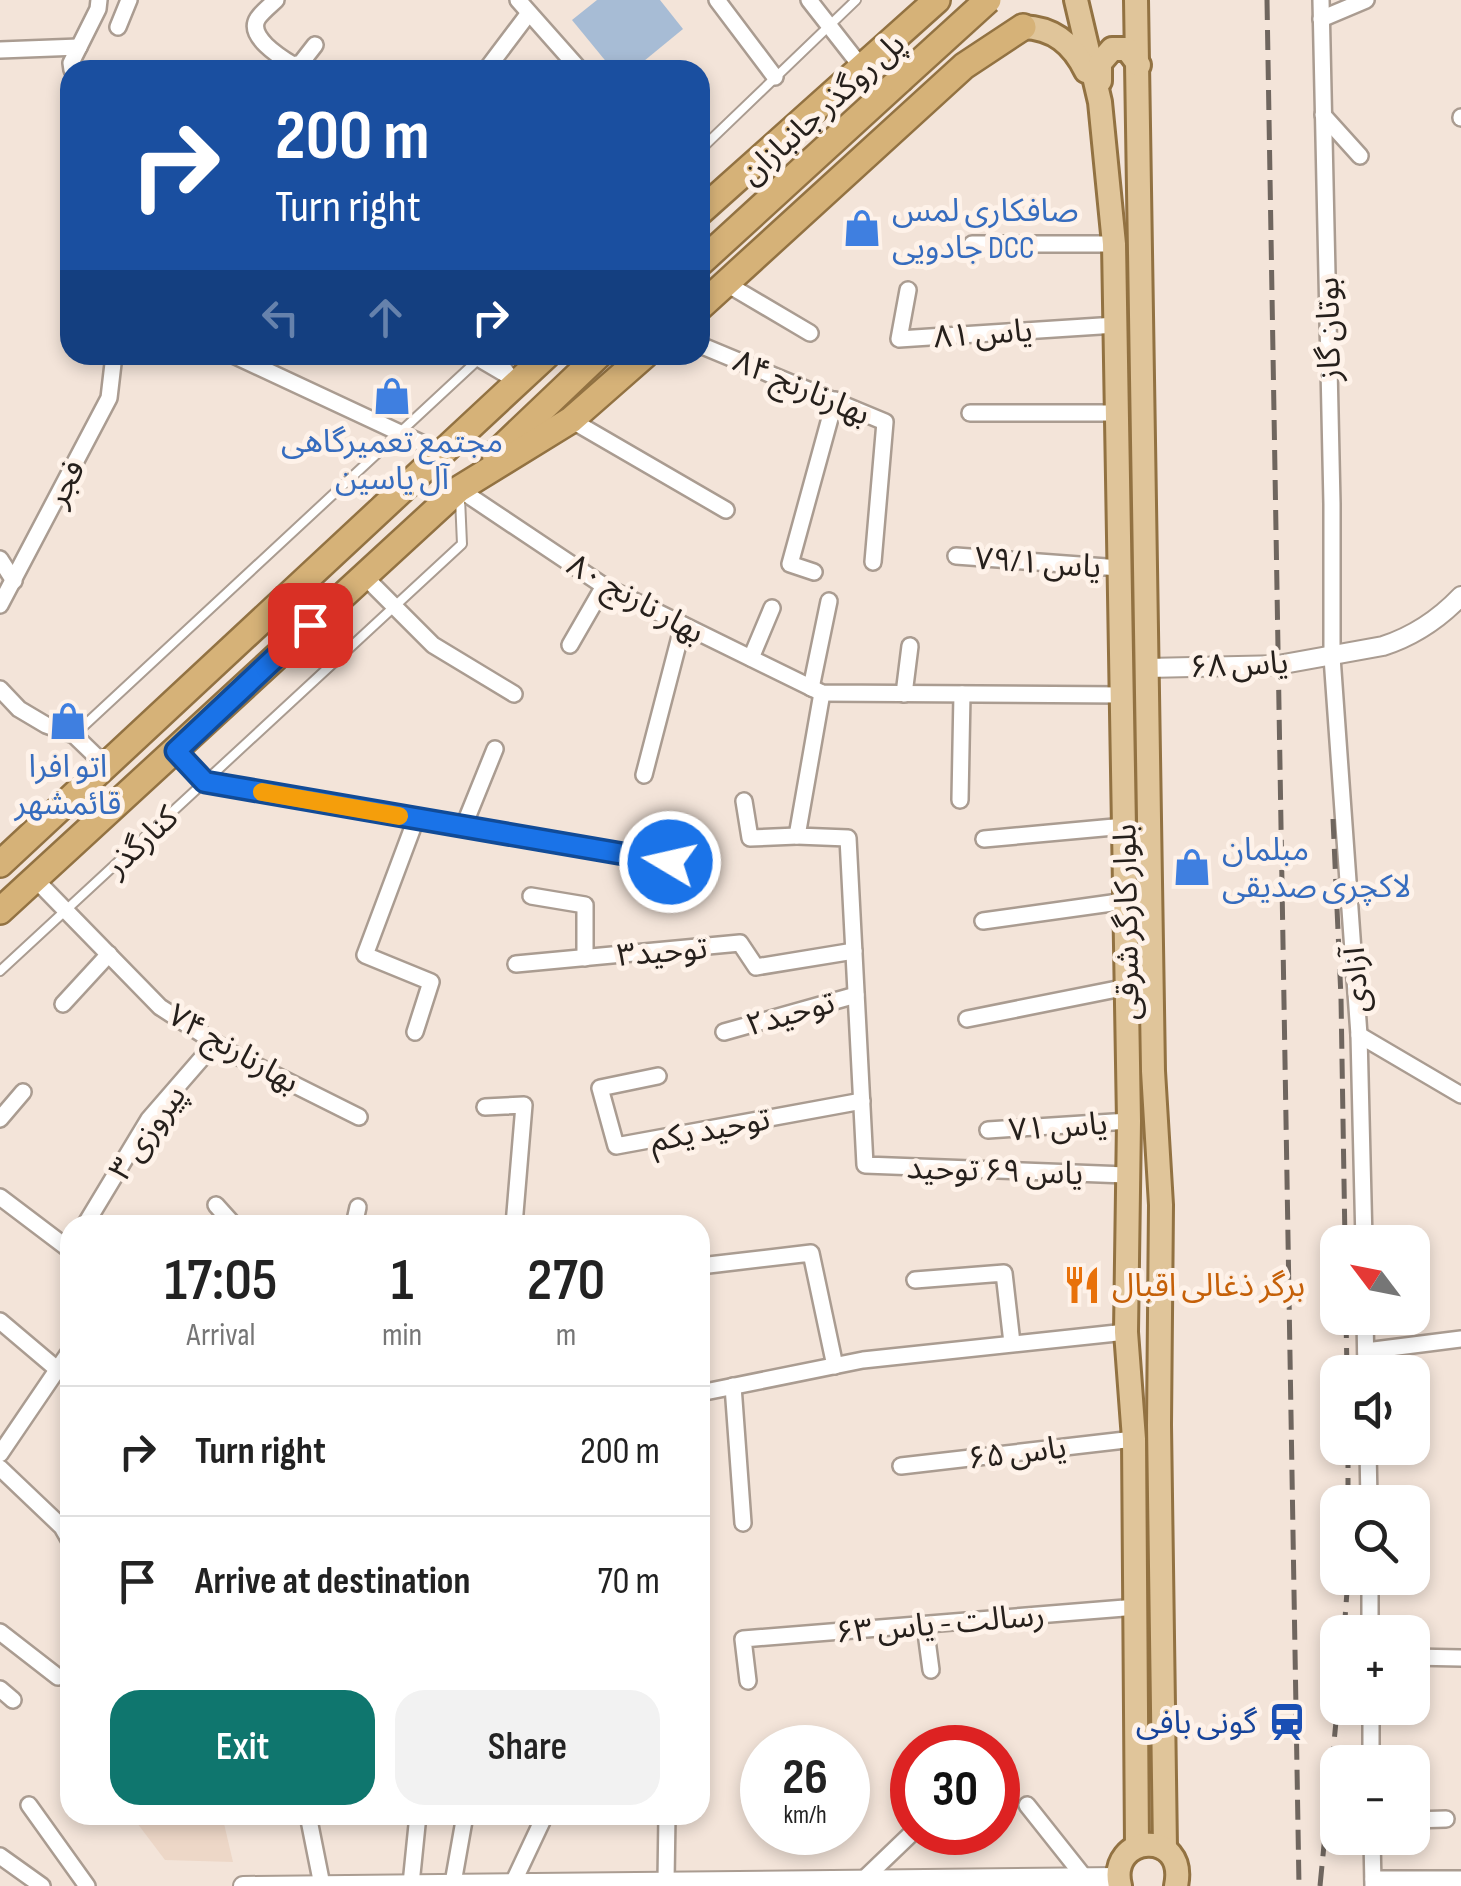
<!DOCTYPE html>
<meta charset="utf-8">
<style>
body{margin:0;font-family:"Sofia Sans Condensed","Noto Sans Arabic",sans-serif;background:#f2f2f2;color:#222;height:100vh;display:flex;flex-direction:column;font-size:38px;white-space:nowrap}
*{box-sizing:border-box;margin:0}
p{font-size:32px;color:#767676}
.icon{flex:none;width:55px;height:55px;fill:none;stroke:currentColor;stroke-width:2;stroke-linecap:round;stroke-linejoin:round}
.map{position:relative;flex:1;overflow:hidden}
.details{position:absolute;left:60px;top:1215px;width:650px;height:610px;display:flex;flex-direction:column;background:#fff;border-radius:30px;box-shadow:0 5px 15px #0003}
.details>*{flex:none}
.hud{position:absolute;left:60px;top:60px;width:650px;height:305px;border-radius:30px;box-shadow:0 5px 15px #0003;background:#1a4fa0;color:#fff;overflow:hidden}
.needle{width:65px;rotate:302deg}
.fabs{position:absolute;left:1320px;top:1225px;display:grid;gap:20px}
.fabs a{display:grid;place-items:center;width:110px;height:110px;border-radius:20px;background:#fff;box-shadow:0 5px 15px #0003;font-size:50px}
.speed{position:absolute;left:740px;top:1725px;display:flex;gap:20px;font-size:50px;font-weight:700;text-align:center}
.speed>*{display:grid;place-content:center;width:130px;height:130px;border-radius:50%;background:#fff;box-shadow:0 5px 15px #0003;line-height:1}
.speed small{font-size:25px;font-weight:400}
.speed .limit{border:15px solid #d22;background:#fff;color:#111}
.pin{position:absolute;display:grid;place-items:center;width:85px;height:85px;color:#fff;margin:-42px;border-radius:20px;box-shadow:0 5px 15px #0006}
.me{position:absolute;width:110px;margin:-55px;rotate:279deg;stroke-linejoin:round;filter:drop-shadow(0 0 8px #0008)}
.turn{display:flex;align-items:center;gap:35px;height:210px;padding:0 50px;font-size:45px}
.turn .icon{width:130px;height:130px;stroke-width:2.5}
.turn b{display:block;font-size:70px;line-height:85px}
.lanes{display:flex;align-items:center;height:95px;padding:0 50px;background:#0003;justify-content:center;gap:50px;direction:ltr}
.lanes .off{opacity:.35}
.eta{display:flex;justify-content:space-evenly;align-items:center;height:170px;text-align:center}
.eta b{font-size:60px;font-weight:600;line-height:70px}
.primary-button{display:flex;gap:20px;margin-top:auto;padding:20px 50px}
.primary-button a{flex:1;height:115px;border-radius:30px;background:#0f766e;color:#fff;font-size:40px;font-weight:600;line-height:115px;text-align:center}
.primary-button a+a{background:#f2f2f2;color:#222}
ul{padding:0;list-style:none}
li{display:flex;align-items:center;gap:30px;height:130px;padding:0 50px;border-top:2px solid #e0e0e0}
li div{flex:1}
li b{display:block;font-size:38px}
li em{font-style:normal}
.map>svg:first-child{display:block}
.built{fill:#edd7c7}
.water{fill:#a7bcd5}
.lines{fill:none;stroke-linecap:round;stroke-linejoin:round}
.service-casing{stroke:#aa9c91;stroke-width:12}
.minor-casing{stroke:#aa9c91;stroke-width:20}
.tertiary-casing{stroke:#aa9c91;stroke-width:22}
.primary-casing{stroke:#927242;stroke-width:28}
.trunk-casing{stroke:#927242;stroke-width:30}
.service{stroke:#fff;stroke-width:8}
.minor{stroke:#fff;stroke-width:15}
.tertiary{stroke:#fff;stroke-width:18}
.primary{stroke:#e0c59a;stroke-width:22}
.trunk{stroke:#d6b278;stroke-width:25}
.rail{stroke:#6f665f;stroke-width:5;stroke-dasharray:20 10;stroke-linecap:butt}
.trunk-bridge-casing{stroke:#927242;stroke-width:30;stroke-linecap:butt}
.trunk-bridge{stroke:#d6b278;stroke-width:25}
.route-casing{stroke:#114b97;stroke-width:25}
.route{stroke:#1a73e8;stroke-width:18}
.slow{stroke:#f59e0b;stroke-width:18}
.labels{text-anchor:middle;stroke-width:10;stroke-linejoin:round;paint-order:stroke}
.street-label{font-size:32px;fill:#26201c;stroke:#fef2e9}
.shop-label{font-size:32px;fill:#366cbe;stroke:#fef2e9;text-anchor:start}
.food-label{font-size:32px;fill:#c56008;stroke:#fef2e9;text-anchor:start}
.transit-label{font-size:32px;fill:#164399;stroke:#fef2e9;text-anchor:end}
</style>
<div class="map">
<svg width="1461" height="1886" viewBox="0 0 1461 1886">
<rect width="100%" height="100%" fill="#f3e4d9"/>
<polygon class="built" points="131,1815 222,1815 233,1862 165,1860"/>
<polygon class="water" points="597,0 660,0 683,29 633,70 613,70 572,20"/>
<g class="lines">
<g class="service-casing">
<g id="service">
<polyline points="700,150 856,0"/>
<polyline points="497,355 510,371"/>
<polyline points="74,735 480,358"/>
<polyline points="0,971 462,544 460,498"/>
</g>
</g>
<g class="minor-casing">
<g id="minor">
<path d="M276 0C271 5 263 11 258 18 246 36 280 57 293 65L301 63 315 45"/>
<polyline points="518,0 580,70"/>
<polyline points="717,0 775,77"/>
<polyline points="809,0 863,69"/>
<polyline points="1321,0 1332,504 1332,657 1359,1035 1364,1242"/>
<polyline points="1321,19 1366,0"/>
<polyline points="118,27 129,0"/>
<polyline points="0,50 79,47"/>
<polyline points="72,70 71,63 98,9 99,0"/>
<polyline points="486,70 529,13"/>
<polyline points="1323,115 1360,156"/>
<polyline points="1461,117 1461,118"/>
<polyline points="972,244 1114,244"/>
<polyline points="727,284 810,333"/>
<polyline points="908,290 899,339 1116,325"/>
<polyline points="700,345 885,422 873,562"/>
<polyline points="233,355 443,453"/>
<polyline points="473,355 519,382"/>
<polyline points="970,413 1118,413"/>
<polyline points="571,420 726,510"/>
<polyline points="459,489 604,586 822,693 1123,695"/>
<polyline points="956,556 1120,568"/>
<polyline points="0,559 14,581"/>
<polyline points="814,572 790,564 835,400"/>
<polyline points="363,575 433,645 514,694"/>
<polyline points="0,605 109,398 114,355"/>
<polyline points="570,645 604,586"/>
<polyline points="751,658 772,608"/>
<polyline points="811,688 829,601"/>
<polyline points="0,689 19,709 46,725 74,735 105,765"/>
<polyline points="822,693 797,836 848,838 865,1165 1126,1175"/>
<polyline points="904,694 910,646"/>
<polyline points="176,751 205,781 463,828 705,867"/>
<polyline points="644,775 683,625"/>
<polyline points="960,800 962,694"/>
<polyline points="744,801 750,838 797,836"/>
<polyline points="463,828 495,749"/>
<polyline points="984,839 1125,826"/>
<polyline points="35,879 160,1007 231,1053 359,1117"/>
<polyline points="531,896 585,905 585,958"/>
<polyline points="983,921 1126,901"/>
<polyline points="516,964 740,943 756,967 854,951"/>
<polyline points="63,1004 109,954"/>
<polyline points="967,1019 1127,987"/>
<polyline points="415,1032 431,982 365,955 416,819"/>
<polyline points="724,1032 856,995"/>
<polyline points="1359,1035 1461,1095"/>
<polyline points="658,1076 600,1088 616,1146 862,1101"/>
<polyline points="485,1107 524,1105 514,1225"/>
<polyline points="0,1119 23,1092"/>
<polyline points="988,1130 1129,1121"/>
<polyline points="0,1197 70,1250"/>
<polyline points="216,1205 234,1225"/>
<polyline points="85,1225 149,1119 215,1043"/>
<polyline points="354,1225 358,1207"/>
<polyline points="700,1266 811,1253 835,1366"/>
<polyline points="915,1280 1004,1273 1012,1343"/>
<polyline points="1365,1318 1366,1372"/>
<polyline points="0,1321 58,1370"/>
<polyline points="1366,1351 1461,1339"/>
<polyline points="733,1386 743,1523"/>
<polyline points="700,1393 863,1360 1126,1332"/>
<polyline points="1368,1448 1369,1502"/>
<polyline points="0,1454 70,1351"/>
<polyline points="901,1466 1134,1439"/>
<polyline points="0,1468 62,1527 70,1541"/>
<polyline points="1370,1578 1370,1632"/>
<polyline points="925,1625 931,1670"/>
<polyline points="0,1632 58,1677"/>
<polyline points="1412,1657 1461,1658"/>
<polyline points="748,1681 743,1639 1137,1607"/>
<polyline points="0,1689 13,1700"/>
<polyline points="1371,1708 1371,1762"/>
<polyline points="29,1805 87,1886"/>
<polyline points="1027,1805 1085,1878"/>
<polyline points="308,1815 322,1885"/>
<polyline points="1412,1820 1446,1819"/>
<polyline points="1372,1838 1373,1886"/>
<polyline points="0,1856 42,1886"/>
<polyline points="864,1879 913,1832"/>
<polyline points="1373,1879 1461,1879"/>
<polyline points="666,1881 667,1815"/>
<polyline points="453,1883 465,1815"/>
<polyline points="513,1883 545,1815"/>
<polyline points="411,1884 418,1815"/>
</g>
</g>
<g class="tertiary-casing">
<g id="tertiary">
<path d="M1147 668 1278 665 1383 646C1414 636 1439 619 1461 596"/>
<polyline points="243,1886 1118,1877"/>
</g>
</g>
<g class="primary-casing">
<g id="primary">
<polyline points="1076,0 1100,102 1114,244 1129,1121 1126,1332 1134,1439 1137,1846"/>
<polyline points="1136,0 1153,1071 1161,1205 1159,1425 1165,1849"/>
<path d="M1023 27C1054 28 1073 44 1086 71"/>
<polyline points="1100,81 1100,63 1112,49 1127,49 1139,65"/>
<path d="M1120 1886C1107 1834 1188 1828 1176 1886"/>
</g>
</g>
<g class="trunk-casing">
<g id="trunk">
<polyline points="700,212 937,0"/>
<polyline points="700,263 900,80"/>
<polyline points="700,307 964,66 1023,27"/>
<polyline points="495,454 599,355"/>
<polyline points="0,864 547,355"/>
<polyline points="0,911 459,489 571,420 645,355"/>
</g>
</g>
<use href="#service" class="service"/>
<use href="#minor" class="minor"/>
<use href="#tertiary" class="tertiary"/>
<use href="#primary" class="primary"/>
<use href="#trunk" class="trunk"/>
<g class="rail">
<polyline points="1267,0 1299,1886"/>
<polyline points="1333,819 1341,998 1345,1242"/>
<polyline points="1346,1318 1347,1372"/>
<polyline points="1348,1448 1348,1502"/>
<polyline points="1344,1632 1348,1578"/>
<polyline points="1320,1886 1338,1701"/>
</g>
<g class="trunk-bridge-casing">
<polyline id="trunk-bridge" points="900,80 988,0"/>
</g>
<use href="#trunk-bridge" class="trunk-bridge"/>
</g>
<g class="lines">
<g class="route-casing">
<polyline id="route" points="310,625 176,751 205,782 670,862"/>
</g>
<use href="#route" class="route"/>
<polyline class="slow" points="262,792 399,816"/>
</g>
<defs>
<g id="shop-bare" transform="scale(3)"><path d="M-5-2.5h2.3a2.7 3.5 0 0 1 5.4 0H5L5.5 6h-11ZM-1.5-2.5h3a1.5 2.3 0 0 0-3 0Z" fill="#3f7fe0" stroke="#fef2e9" stroke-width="2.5" paint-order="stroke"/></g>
<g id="restaurant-bare" transform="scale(3)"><path d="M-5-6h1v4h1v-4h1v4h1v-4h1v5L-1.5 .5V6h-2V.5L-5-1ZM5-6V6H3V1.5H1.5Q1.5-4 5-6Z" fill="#e8710a" stroke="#fef2e9" stroke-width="2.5" paint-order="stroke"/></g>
<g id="station-bare" transform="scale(3)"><path d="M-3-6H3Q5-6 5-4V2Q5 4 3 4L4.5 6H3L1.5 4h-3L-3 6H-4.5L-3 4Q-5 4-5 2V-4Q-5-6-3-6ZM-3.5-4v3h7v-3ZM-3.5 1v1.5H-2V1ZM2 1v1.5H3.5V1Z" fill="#1a4fb4" stroke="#fef2e9" stroke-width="2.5" paint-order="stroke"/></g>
</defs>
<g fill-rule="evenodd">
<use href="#shop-bare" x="862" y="228"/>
<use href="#shop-bare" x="392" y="396"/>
<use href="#shop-bare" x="68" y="721"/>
<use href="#shop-bare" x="1192" y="867"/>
<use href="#restaurant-bare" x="1082" y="1285"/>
<use href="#station-bare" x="1287" y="1722"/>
</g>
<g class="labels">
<g class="street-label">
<text transform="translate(822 108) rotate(-42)" y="11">پل روگذر جانبازان</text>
<text transform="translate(1328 329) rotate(-91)" y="11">بوتان گاز</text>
<text transform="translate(983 333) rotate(-4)" y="11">یاس ۸۱</text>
<text transform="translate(802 387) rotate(23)" y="11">بهارنارنج ۸۴</text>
<text transform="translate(65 483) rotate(-63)" y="11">فجر</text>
<text transform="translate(1038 562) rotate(4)" y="11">یاس ۷۹/۱</text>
<text transform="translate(636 598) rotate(29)" y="11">بهار نارنج ۸۰</text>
<text transform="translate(1239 664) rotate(-3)" y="11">یاس ۶۸</text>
<text transform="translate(141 841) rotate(-43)" y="11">کنارگذر</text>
<text transform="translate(1126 922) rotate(-91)" y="11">بلوار کارگر شرقی</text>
<text transform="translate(662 951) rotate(-5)" y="11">توحید۳</text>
<text transform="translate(1355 980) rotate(-94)" y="11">آزادی</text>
<text transform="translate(790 1013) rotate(-16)" y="11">توحید۲</text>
<text transform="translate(234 1048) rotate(30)" y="11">بهارنارنج ۷۴</text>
<text transform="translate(1058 1126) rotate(-4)" y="11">یاس ۷۱</text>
<text transform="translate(710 1129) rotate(-11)" y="11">توحید یکم</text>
<text transform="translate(147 1132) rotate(-55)" y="11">پیروزی ۳</text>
<text transform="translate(995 1170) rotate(2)" y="11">یاس ۶۹ توحید</text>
<text transform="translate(1017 1452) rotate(-7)" y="11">یاس ۶۵</text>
<text transform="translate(940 1623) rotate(-5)" y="11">رسالت - یاس ۶۳</text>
</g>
<g class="shop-label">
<text x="892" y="221">صافکاری لمس<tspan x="892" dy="37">جادویی DCC</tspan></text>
<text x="392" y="452" text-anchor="middle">مجتمع تعمیرگاهی<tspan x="392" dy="37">آل یاسین</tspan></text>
<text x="68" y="777" text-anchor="middle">اتو افرا<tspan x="68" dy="37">قائمشهر</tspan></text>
<text x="1222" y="860">مبلمان<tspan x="1222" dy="37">لاکچری صدیقی</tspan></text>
</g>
<g class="food-label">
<text x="1112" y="1296">برگر ذغالی اقبال</text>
</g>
<g class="transit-label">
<text x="1257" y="1733">گونی بافی</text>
</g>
</g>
</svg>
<div class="fabs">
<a><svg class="needle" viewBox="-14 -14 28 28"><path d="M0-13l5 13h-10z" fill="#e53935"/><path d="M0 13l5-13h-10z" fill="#767676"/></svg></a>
<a><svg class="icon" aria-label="sound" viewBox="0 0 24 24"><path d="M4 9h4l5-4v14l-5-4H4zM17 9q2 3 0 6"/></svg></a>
<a><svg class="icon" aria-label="search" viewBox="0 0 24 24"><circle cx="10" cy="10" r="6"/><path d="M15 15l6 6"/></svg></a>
<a>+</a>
<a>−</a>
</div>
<div class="speed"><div>26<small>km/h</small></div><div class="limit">30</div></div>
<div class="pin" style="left:310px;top:625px;background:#d93025"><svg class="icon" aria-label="arrive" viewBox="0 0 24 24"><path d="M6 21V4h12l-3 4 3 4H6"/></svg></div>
<svg class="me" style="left:670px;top:862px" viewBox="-20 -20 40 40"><circle r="17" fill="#1a73e8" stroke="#fff" stroke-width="3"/><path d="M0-11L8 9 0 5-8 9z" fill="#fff"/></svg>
<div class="hud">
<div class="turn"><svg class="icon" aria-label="right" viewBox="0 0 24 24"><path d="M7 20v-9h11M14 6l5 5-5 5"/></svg><div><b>200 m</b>Turn right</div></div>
<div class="lanes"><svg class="icon off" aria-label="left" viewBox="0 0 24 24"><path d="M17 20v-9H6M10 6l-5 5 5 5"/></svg><svg class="icon off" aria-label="ahead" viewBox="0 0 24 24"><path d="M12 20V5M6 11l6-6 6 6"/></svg><svg class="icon" aria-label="right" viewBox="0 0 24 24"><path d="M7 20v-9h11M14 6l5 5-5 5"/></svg></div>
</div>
<section class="details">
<div class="eta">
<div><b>17:05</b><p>Arrival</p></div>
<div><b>1</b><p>min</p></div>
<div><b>270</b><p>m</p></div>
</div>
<ul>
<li><svg class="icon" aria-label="right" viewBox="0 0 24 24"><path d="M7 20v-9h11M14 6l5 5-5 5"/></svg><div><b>Turn right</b></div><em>200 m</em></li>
<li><svg class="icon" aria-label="arrive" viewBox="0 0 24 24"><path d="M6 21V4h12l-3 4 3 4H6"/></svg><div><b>Arrive at destination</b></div><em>70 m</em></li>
</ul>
<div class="primary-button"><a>Exit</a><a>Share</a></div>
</section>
</div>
